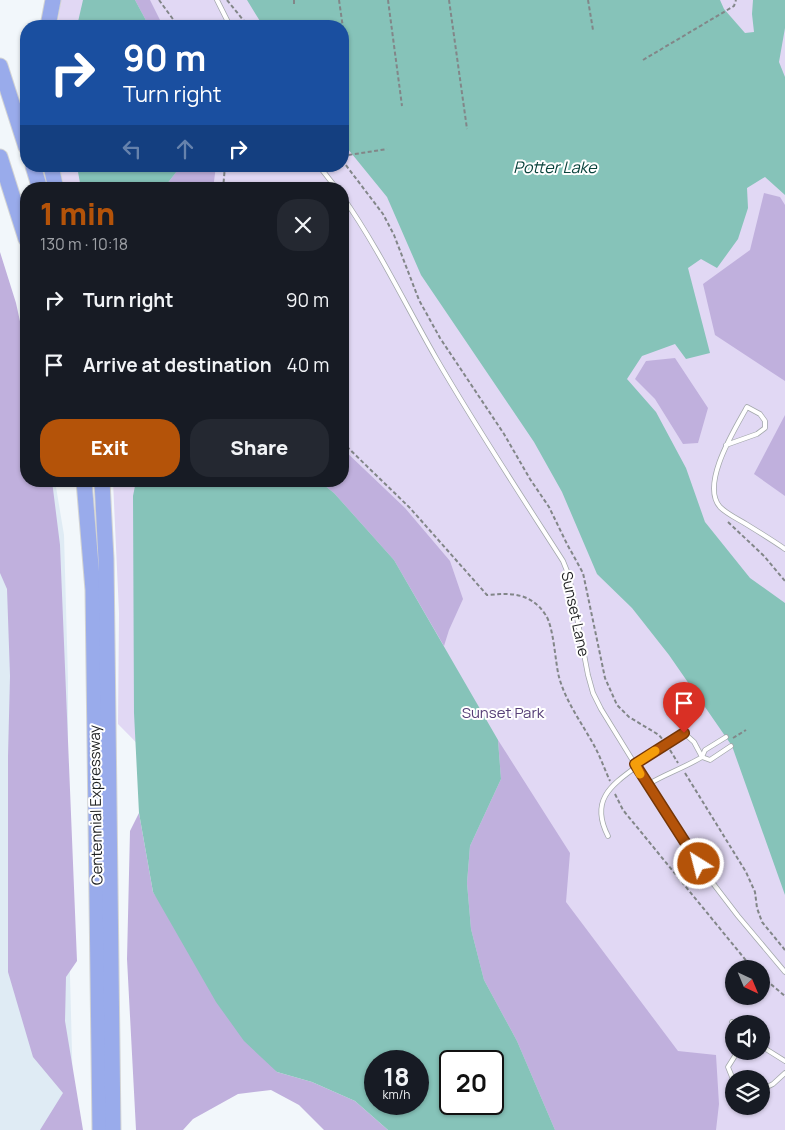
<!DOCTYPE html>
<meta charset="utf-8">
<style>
body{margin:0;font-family:Manrope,sans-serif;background:#242831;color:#f1f3f6;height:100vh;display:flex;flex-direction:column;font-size:19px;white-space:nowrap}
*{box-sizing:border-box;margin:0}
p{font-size:16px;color:#9ea1a6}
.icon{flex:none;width:28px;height:28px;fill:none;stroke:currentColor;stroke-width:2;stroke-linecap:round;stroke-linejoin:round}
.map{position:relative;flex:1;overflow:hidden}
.sheet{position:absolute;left:20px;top:182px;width:329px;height:305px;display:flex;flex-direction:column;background:#171b24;border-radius:20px;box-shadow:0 1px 4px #0004}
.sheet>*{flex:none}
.top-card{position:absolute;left:20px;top:20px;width:329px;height:152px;border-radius:20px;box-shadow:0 1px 4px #0004;background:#1a4fa0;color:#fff;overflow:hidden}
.needle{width:32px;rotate:136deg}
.controls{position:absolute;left:725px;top:960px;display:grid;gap:10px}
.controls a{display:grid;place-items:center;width:45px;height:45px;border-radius:50%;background:#171b24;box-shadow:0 1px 4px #0004;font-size:25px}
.speed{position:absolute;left:364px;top:1050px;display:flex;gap:10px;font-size:25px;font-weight:700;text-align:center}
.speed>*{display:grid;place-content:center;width:65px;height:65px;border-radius:50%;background:#171b24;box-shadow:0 1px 4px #0004;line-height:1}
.speed small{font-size:12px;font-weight:400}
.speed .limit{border:2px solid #111;border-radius:8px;background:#fff;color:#111}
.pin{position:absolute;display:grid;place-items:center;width:42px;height:42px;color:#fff;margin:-51px -21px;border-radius:50% 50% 50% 0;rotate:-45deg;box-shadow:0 0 5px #0007}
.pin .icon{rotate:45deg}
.me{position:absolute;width:55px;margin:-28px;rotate:324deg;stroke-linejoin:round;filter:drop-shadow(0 0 4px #0008)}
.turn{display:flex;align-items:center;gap:18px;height:105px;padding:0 20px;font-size:22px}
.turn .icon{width:65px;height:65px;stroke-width:2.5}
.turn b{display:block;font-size:35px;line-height:42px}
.lanes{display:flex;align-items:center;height:48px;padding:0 20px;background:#0003;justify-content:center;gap:25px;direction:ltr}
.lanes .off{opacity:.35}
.round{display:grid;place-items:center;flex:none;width:52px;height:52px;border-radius:20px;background:#242831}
.headline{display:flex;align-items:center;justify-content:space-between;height:85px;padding:0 20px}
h1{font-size:30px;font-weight:800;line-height:38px;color:#b45309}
.action{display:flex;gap:10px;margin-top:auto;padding:10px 20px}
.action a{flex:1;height:58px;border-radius:20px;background:#b45309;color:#fff;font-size:20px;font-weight:800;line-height:58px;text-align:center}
.action a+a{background:#242831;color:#f1f3f6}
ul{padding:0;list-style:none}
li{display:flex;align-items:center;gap:15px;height:65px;padding:0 20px}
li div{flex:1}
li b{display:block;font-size:19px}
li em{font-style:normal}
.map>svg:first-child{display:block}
.built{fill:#dfebf4}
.green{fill:#e1d8f4;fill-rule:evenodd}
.forest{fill:#c0b0dd}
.water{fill:#86c3b9;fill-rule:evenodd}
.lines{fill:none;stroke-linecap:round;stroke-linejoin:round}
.service-casing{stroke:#a3a8ab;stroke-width:5.5}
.motorway-casing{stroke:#d2d3d3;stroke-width:17}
.path{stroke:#828688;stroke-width:2;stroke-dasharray:4 2.5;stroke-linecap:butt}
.service{stroke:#fff;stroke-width:4}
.motorway{stroke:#99abeb;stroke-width:15}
.route-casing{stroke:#753606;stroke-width:12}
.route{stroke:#b45309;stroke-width:9}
.slow{stroke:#f59e0b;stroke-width:9}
.labels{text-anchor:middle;stroke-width:4;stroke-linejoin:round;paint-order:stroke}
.street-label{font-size:15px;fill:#1f2122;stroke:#fff}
.park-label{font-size:15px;fill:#553e77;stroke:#fff}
.water-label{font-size:16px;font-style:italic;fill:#0a433c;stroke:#fff}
</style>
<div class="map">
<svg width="785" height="1130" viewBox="0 0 785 1130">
<rect width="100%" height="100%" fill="#f2f7fb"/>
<polygon class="built" points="0,265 26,481 55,481 64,535 68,679 68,898 74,1130 0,1130"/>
<path class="green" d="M61 0H785V1130H397L309 1041 370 980 118 724 119 613 113 481H342V189H65L59 166H342V26H57ZM734 969H761V996H734ZM734 1024H761V1051H734ZM375 1061H418V1104H375ZM450 1061H492V1104H450ZM734 1079H761V1106H734Z"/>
<g class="forest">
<polygon points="135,0 150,0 163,26 149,26"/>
<polygon points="181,166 216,166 213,189 163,189"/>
<polygon points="764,193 780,197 785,205 785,381 715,335 703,284 750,250"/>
<polygon points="0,252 16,303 26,349 26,481 52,481 60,545 77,961 66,977 65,1021 83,1130 40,1130 63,1093 33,1057 8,972 8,756 10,676 7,589 0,573"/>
<polygon points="675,358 708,408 698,443 683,444 655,399 635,379 646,361"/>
<polygon points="785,415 785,496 754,474"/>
<polygon points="343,449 405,508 450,561 463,599 449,630 444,646 394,560 334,493 319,481 342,481"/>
<polygon points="498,740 570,853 566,902 678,1051 716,1055 719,1104 716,1130 555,1130 517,1041 484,980 471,929 467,883 470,846 501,779"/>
<polygon points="139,813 153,892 277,1072 312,1082 355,1101 388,1130 324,1130 299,1105 271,1090 238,1094 193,1119 183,1130 136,1130 127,959 130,831"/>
</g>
<g class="water">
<polygon points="83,0 135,0 149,26 77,26"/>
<polygon points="247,0 720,0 724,9 745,33 754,32 752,14 753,0 785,0 785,28 779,62 785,77 785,195 765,177 747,188 748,208 738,239 717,268 701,259 688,268 710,353 686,359 675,344 642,356 627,379 656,412 686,468 705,522 750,578 785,603 785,895 732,746 669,655 632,608 597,574 562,492 534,442 421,275 387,197 343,143 342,26 263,26"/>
<polygon points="77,166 181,166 163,189 81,189"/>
<path d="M136 481H319L334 493 394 560 498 740 501 779 470 846 467 883 471 929 484 980 517 1041 555 1130H388L355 1101 312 1082 277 1072 244 1041 216 1002 153 892 139 813 134 713 133 496ZM418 1061V1104H375V1061ZM492 1061V1104H450V1061Z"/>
</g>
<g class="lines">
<g class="service-casing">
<g id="service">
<polyline points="217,0 230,26"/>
<polyline points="319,166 337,189"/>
<path d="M342 196C378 247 405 304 436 358 476 427 520 494 563 561L569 576 588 675 593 693 601 709 689 852 738 916 785 972"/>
<path d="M726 445 757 434 765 428V421L760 414 747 407C735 429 700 484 720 507 727 514 738 519 746 524 759 532 772 540 785 549"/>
<polyline points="726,737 705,750 702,757 710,760 731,746"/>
<path d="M635 764 684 733 694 742 702 757C684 768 665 774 647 785"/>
<path d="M608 836C590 801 610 786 636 767"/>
<polyline points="732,1022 734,1024"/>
<polyline points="761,1046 785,1061"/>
<polyline points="734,1082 728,1067 738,1051"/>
<polyline points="761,1090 773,1084 785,1073"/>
</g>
</g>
<g class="motorway-casing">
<g id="motorway">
<polyline points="48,26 53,0"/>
<polyline points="0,66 26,147"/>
<polyline points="0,157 26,239"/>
<polyline points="33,166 40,189"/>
<polyline points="51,166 56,189"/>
<polyline points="84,481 93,590 100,1130"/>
<polyline points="102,481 106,559 113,1130"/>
</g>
</g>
<g class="path">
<polyline points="159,0 178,26"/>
<polyline points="227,0 248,26"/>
<polyline points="294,0 294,5"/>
<polyline points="339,0 348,63"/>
<polyline points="388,0 402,106"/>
<polyline points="449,0 467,129"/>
<polyline points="588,0 593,30"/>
<polyline points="643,60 734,6 736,0"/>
<polyline points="342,156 387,149"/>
<polyline points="342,160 383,214 394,235 419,300 440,338 504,434 530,479 549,507 567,544 583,573 605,678 617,705 629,717 659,735 663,740"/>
<polyline points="223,189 225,166"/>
<path d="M342 442 410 508 487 595C510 593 530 592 545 614 554 626 555 662 559 677 566 703 584 726 596 749 601 759 605 770 610 781"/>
<polyline points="728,522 764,556 785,581"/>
<polyline points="733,738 746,730"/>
<polyline points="670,750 678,763"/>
<polyline points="685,773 746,872 755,892 757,908 762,922 785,950"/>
<polyline points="615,794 623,810 753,969"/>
<polyline points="761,976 785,996"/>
</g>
<use href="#service" class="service"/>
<use href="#motorway" class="motorway"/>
</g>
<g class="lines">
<g class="route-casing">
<polyline id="route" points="684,733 635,764 699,864"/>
</g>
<use href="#route" class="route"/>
<polyline class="slow" points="640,774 635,764 655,751"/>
</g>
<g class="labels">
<g class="street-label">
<text transform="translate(575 614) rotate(78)" y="5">Sunset Lane</text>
<text transform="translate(96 805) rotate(-91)" y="5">Centennial Expressway</text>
</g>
<g class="park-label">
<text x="503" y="718">Sunset Park</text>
</g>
<g class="water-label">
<text x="555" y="173">Potter Lake</text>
</g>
</g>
</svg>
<div class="controls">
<a><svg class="needle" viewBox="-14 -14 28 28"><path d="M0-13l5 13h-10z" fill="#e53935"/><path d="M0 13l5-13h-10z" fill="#9ea1a6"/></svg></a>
<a><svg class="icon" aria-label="sound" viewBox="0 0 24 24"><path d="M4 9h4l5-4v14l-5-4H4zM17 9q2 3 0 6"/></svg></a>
<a><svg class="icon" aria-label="layers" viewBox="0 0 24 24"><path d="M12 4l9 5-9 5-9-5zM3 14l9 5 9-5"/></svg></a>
</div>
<div class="speed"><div>18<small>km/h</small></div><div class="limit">20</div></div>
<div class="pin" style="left:684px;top:733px;background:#d93025"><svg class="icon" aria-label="arrive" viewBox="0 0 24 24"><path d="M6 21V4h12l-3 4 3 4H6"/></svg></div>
<svg class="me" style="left:699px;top:864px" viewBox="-20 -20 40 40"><circle r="17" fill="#b45309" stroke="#fff" stroke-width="3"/><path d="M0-11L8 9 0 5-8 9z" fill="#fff"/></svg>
<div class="top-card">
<div class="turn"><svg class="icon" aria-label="right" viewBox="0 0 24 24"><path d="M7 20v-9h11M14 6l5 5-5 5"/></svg><div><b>90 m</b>Turn right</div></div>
<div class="lanes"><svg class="icon off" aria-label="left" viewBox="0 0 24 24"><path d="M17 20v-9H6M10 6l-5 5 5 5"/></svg><svg class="icon off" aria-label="ahead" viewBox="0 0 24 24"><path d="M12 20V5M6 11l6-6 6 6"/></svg><svg class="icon" aria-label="right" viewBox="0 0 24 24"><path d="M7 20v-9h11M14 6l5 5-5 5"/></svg></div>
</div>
<section class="sheet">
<div class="headline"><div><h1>1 min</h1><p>130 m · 10:18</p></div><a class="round"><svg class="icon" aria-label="close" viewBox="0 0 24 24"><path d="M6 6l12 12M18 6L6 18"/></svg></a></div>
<ul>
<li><svg class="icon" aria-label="right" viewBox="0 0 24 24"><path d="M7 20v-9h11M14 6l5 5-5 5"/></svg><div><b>Turn right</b></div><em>90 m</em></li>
<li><svg class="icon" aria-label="arrive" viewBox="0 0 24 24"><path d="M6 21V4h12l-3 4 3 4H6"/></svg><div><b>Arrive at destination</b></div><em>40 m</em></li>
</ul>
<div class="action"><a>Exit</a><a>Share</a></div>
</section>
</div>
